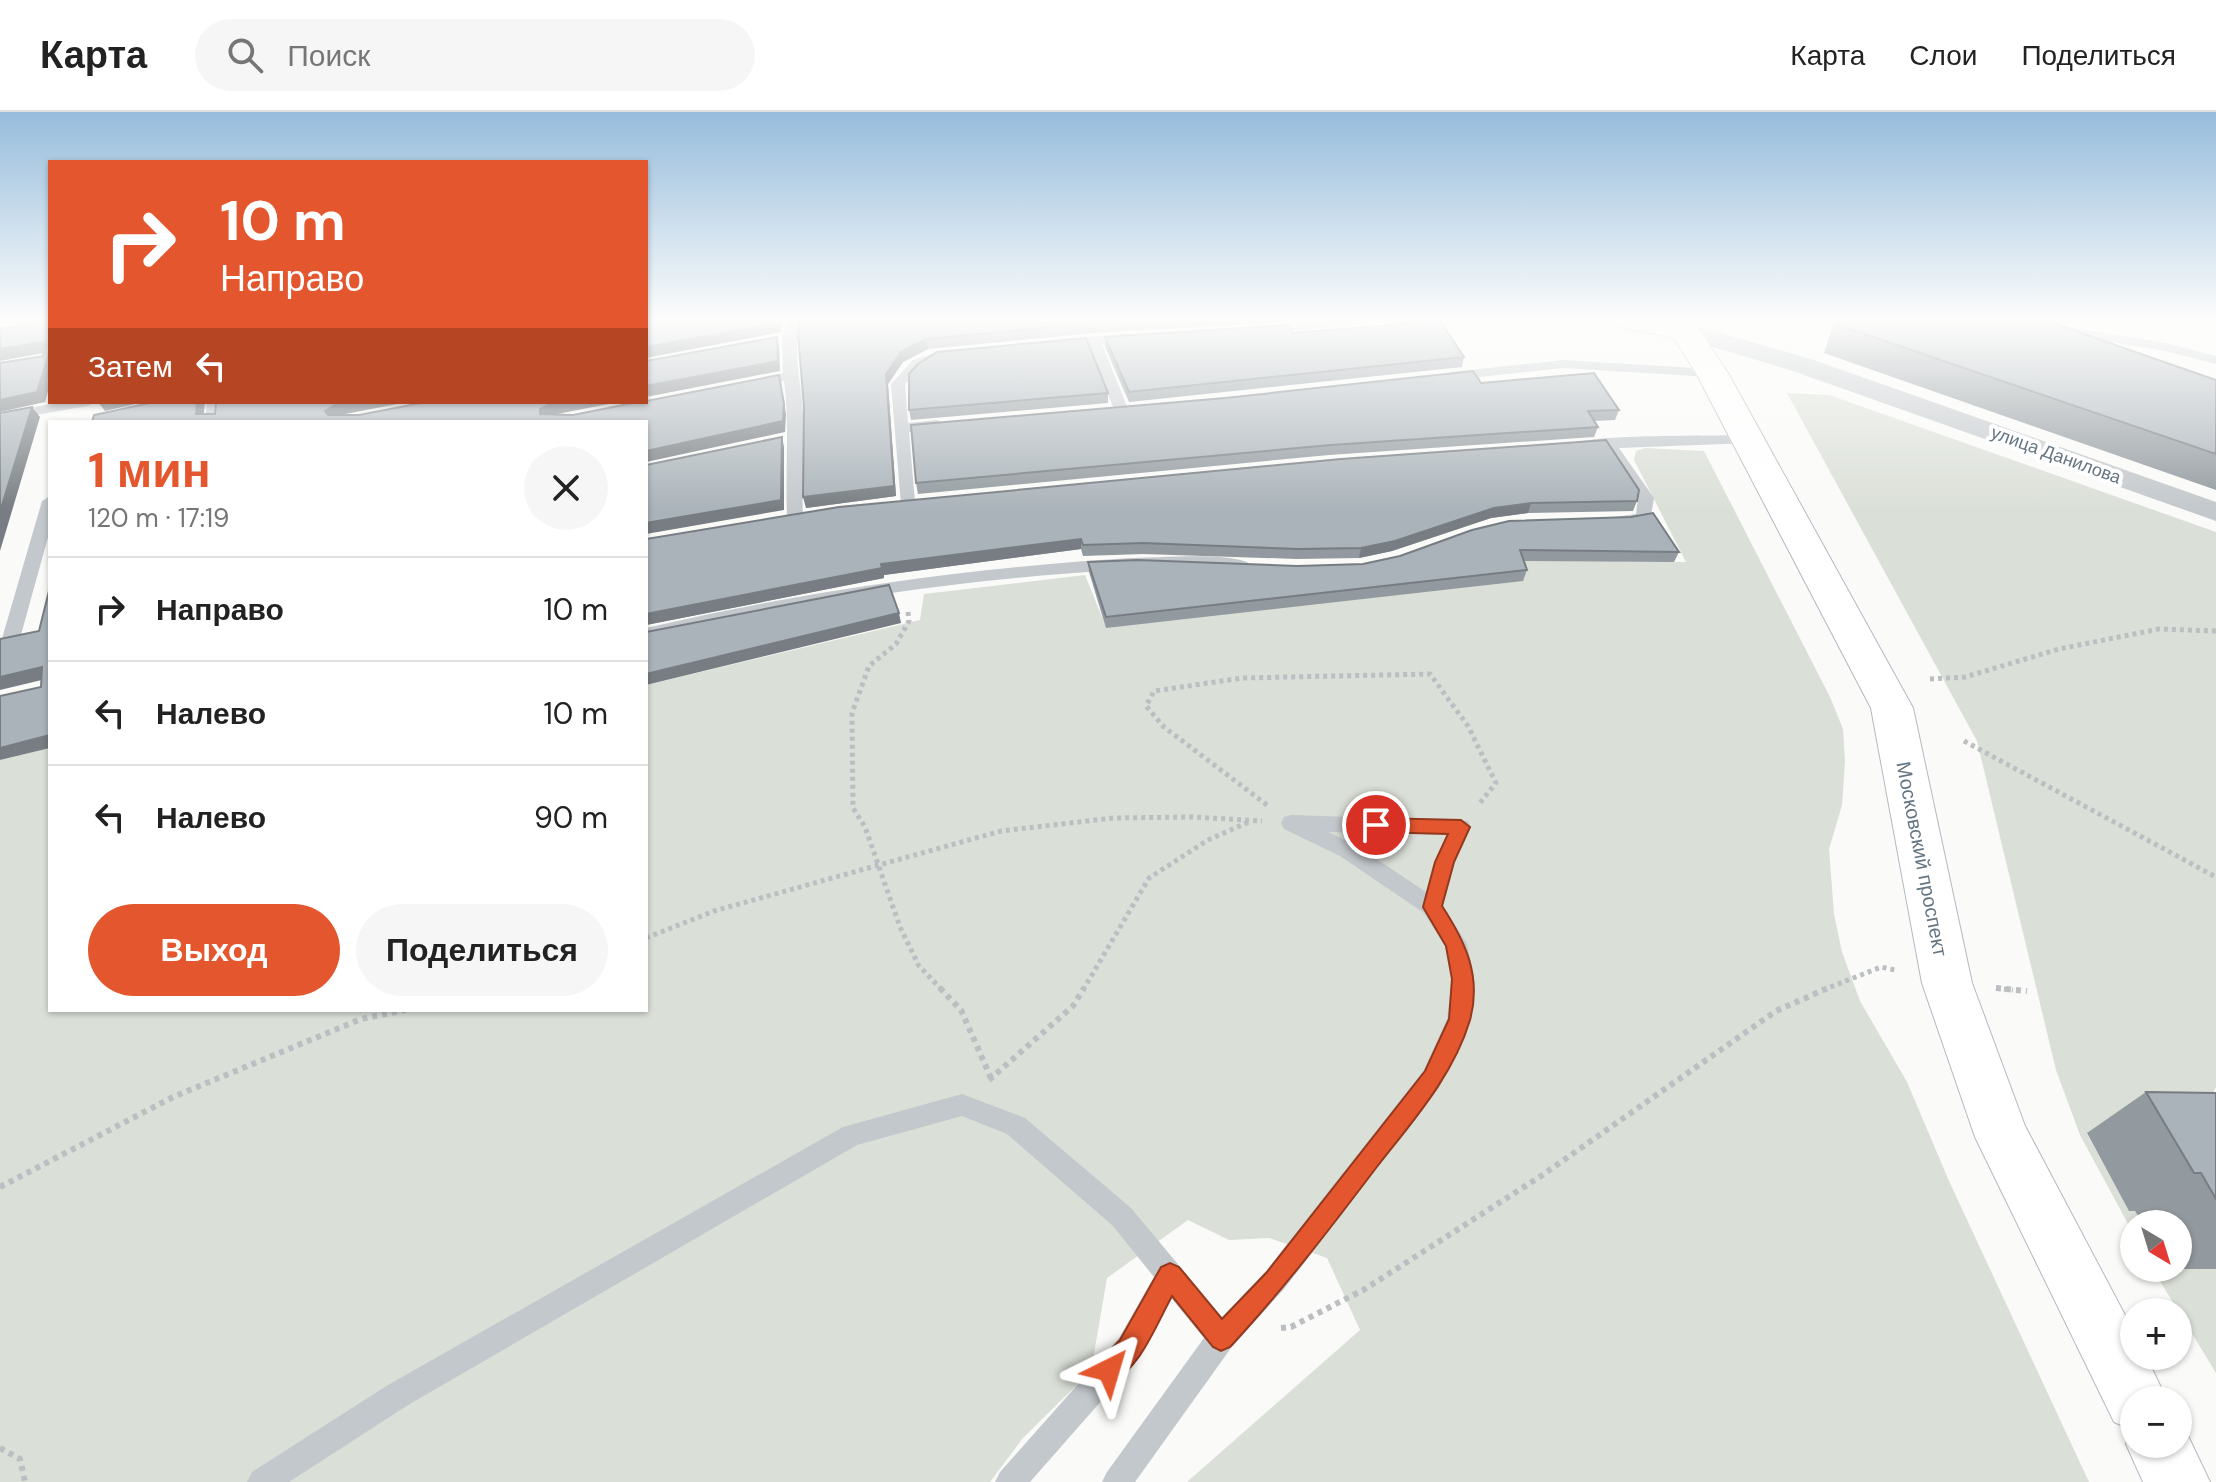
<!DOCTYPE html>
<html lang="ru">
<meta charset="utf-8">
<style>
body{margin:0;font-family:"DM Sans",sans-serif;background:#f6f6f6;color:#222;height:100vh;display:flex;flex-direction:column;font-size:30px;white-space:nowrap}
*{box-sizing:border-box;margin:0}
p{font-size:26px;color:#767676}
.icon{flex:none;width:44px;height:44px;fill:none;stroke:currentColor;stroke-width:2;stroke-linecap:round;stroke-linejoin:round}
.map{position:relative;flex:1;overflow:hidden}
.panel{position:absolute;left:48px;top:308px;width:600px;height:592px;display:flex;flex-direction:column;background:#fff;border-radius:0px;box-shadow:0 2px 6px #0004}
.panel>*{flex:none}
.top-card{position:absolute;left:48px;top:48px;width:600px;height:244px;border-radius:0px;box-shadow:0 2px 6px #0004;background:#e4572e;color:#fff;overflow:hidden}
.needle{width:52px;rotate:142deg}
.controls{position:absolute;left:2120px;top:1098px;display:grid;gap:16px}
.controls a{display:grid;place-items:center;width:72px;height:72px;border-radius:50%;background:#fff;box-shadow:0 2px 6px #0004;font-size:40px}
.pin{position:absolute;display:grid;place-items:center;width:68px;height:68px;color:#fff;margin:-34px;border:4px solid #fff;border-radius:50%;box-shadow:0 2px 8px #0007}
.me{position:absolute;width:88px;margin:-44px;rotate:40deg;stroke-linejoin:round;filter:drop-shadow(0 0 6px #0008)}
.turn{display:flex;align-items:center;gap:28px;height:168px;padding:0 40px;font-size:36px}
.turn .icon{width:104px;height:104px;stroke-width:2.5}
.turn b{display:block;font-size:56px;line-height:68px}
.then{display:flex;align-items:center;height:76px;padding:0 40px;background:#0003;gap:16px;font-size:30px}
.round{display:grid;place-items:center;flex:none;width:84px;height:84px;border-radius:42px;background:#f6f6f6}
.head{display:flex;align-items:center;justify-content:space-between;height:136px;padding:0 40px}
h1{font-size:48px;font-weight:700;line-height:60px;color:#e4572e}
.cta{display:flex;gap:16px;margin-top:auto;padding:16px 40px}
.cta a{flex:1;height:92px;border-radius:48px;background:#e4572e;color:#fff;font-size:32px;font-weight:700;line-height:92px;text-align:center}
.cta a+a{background:#f6f6f6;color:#222}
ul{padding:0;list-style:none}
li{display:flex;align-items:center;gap:24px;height:104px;padding:0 40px;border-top:2px solid #e0e0e0}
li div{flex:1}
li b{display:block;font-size:30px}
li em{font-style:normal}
header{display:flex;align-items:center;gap:48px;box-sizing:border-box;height:112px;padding:0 40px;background:#fff;border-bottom:2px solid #e0e0e0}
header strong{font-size:38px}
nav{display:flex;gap:44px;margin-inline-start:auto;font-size:28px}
.search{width:560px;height:72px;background:#f6f6f6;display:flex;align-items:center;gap:20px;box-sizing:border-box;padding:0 28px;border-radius:44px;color:#767676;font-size:30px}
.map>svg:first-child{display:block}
.green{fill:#dadfd7}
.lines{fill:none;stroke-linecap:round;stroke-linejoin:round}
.secondary-casing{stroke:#b3babf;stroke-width:2}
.path-far1{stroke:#bbbfc2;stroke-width:5;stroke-dasharray:4 4;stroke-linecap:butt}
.path{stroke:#bbbfc2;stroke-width:6;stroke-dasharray:5 5;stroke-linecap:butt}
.lane{fill:#c3c8cc;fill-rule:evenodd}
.street{fill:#c3c8cc;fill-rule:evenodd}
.secondary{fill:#fff;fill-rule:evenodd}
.wall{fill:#929a9f}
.shaded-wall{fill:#777d82}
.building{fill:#aab3b9;stroke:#777d82;stroke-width:2}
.route{fill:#e4572e;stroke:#94391e;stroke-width:2}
.labels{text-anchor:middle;stroke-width:8;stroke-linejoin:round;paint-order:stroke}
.far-street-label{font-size:18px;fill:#657683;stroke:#fff}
.street-label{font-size:20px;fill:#657683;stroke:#fff}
</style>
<header>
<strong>Карта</strong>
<div class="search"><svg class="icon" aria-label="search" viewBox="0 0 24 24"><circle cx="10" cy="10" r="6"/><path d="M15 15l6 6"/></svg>Поиск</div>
<nav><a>Карта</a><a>Слои</a><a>Поделиться</a></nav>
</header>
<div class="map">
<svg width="2216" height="1370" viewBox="0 0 2216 1370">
<rect width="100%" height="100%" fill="#fafaf8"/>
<g class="green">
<polygon points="1787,281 1829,283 2216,420 2216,975 2191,1022 2087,1022 2129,1098 2135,1099 2143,1112 2134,1112 2134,1123 2080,1023 2056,958 1977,629"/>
<polygon points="1645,336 1704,339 1830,585 1843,617 1845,650 1842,693 1829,737 1834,802 1842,840 1860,889 1907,970 1949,1069 2089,1370 1187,1370 1360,1218 1327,1146 1269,1126 1229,1128 1188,1108 1107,1166 1091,1259 1023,1326 990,1370 0,1370 0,648 50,636 50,898 646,898 646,573 920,508 924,482 1085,463 1106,515 1523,468 1516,448 1686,450 1634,348 1636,339"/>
<polygon points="2152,1156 2216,1157 2216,1261"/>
</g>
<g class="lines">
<g class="secondary-casing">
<polygon id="secondary" points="1605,207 1668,207 1696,213 1728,261 1913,596 1972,871 2025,1014 2134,1220 2134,1244 2146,1244 2167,1288 2134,1288 2134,1332 2178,1332 2178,1308 2181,1309 2210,1370 2143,1370 2126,1332 2132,1318 2114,1310 1975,1025 1922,871 1871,596 1696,261 1674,226 1610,213"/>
</g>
<g class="path-far1">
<polyline points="908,500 909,509 896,532 869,554 852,601 853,696 865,715 900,815 919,854 942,878"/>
<polyline points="1930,567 1965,565 2059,537 2159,517 2216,519"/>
<polyline points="1964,629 2216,765"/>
<polyline points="1267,693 1164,615 1146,594 1154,579 1242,566 1430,562 1468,614 1496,671 1479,692"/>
<polyline points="646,826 714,799 1001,719 1113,706 1193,705 1262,709"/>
<polyline points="1996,876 2013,878"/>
<polyline points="1083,878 1149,766 1208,728 1251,709"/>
<polyline points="1823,878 1881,855 1895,858"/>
</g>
<g class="path">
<polyline points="940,876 961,898 991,966"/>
<polyline points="1996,876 2027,879"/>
<polyline points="989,968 1073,894 1084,876"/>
<polyline points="0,1075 173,985 361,907 405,898"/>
<polyline points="1281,1216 1291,1215 1365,1177 1541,1064 1776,899 1828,876"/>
<polyline points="0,1336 20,1347 25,1370"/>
</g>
<g class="lane">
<path d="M787 207H801C792 240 801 268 803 301 806 335 801 369 803 403L795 408 787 403C785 358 790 314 784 269L753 275 746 271 783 261 782 226Z"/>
<polygon points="1330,207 1374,207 1367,211 1263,222 1256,218 1263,214"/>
<polygon points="2055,213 2166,231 2216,244 2216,252 2165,239 2050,220 2050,214"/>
<polygon points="1131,222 1136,223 1136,229 1102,232 1128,297 1121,301 1114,297 1088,233 1060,235 1053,231 1060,227"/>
<polygon points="944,238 949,239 949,245 923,254 905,272 908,311 937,308 944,312 937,316 909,320 915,390 907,395 901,393 891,272 913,248"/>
<polygon points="1563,248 1712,257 1719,261 1712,265 1563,256 1451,268 1444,264 1451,260"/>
<polygon points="62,290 95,290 88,294 0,309 0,301"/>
<polygon points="207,290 221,290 219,310 205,310"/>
<path d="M1746 323 1751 325V331L1619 336 1654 386 1650 410 1621 414 1613 409 1615 405 1636 402 1638 386 1604 336 1582 337 1574 332C1587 322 1719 324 1746 323Z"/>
<polygon points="50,384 50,418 19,530 10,536 4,534 1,530 42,389"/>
<path d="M1130 446C1154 446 1237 439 1251 453 1247 458 1248 458 1242 458 1201 461 1161 455 1120 458 960 467 802 491 646 528V516C805 479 967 456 1130 446Z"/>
<path d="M1291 703 1468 709 1471 715 1455 750 1443 794 1467 832 1474 867 1471 907 1440 974 1284 1177 1231 1236 1135 1370H1102L1107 1360 1204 1226 1172 1187 1139 1246 1030 1370H995L1000 1360 1119 1226 1154 1165 1113 1114 1007 1022 962 1004 857 1033 408 1293 289 1370H247L252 1360 388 1273 843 1015 962 982 1025 1006 1131 1096 1222 1205 1266 1159 1424 958 1447 907 1452 867 1445 834 1424 801 1340 744 1284 717 1281 711 1284 705ZM1328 720 1447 723 1426 780 1354 732Z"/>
</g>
<polygon class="street" points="1685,211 1811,247 2216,390 2216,409 1793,259 1676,224 1672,219 1676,214"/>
<use href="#secondary" class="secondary"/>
</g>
<g class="wall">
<polygon points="800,207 1281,207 1280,210 1093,221 928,237 903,250 888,272 896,384 806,396 804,295"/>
<polygon points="1835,207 2041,207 2216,268 2216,378 1824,241"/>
<polygon points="1293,221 1464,245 1462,255 1129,290 1105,235 1105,225"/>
<polygon points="1481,271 1619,298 1615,308 1594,309 1598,315 1594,325 1329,343 918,382 916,371"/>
<polygon points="1108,281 1108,291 911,308 909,298"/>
<polygon points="1637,389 1633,399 1528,401 1491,406 1392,439 1359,446 1297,447 1143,442 1083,444 1081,437 884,463 884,466 646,513 646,427 839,395"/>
<polygon points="1509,409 1679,440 1674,450 1523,449 1527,458 1523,469 1106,516 1089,460 1088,450 1298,454 1363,452 1400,444"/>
<polygon points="2146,980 2216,981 2216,1157 2167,1157 2167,1156 2178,1156 2178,1112 2143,1112 2135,1099 2129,1099 2087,1021"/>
</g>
<g class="shaded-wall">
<polygon points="779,207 784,207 781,220 646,246 646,235"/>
<polygon points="777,225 779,235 780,259 646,285 646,274"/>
<polygon points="926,227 928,237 903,250 888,272 896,384 806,396 803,385 901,240"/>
<polygon points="42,230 49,240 50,238 50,272 45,290 0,300 0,288 49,240 0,249 0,237"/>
<polygon points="779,263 786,302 785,320 646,350 646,339"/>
<polygon points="98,290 144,290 105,299"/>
<polygon points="197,290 205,290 203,310 196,302"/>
<polygon points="350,290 408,290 340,303 331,309 325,299 335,293"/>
<polygon points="564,290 619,290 552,303 540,302 540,297 548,293"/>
<polygon points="32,295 40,305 0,439 0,400"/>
<polygon points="782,325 784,335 784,398 646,422 646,411"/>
<polygon points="1531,391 1528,401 1491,406 1392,439 1359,446 1361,436 1494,396"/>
<polygon points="1081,427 1081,437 884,463 884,466 646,513 646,502 881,452"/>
<polygon points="899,501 901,511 646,573 646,562"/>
<polygon points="42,555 50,566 0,578 0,565"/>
<polygon points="50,623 50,636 0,648 0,636"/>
</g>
<g class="building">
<polygon points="646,207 779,207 778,211 646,235"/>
<polygon points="800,207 1164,207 1093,211 926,227 901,240 886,262 894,374 803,385 804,295 798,222"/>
<polygon points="1840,207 2041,207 2216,268 2216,342 1838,213"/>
<polygon points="50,209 50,238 37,280 0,288 0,251 43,244 46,233 42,230 0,237 0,217"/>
<polygon points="1440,209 1464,245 1129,280 1105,225 1288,213 1293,221"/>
<polygon points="777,225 778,249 646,274 646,249"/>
<polygon points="1086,226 1108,281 909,298 909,262 918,252 937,240"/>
<polygon points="1473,259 1481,271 1594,261 1619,298 1588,299 1598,315 1331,333 916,371 911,313 1225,286"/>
<polygon points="779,263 784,292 783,309 646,339 646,310 92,310 94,303 154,290 197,290 196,302 215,302 216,290 350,290 335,293 325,299 328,303 359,303 426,290 564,290 548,293 540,297 540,302 573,303 638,290 646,290 646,289"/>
<polygon points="32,295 0,400 0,301"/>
<polygon points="782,325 781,388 646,411 646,353"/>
<polygon points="1606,328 1639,378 1637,389 1531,391 1494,396 1395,429 1361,436 1299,437 1143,431 1083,433 1081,427 881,452 882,456 646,502 646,427 839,395 1341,347"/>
<polygon points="1653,401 1679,440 1520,438 1527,458 1106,505 1088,450 1138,448 1298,454 1363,452 1400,444 1472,418 1509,409 1631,405"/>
<polygon points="889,473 899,501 646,562 646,520"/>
<polygon points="50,475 50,623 0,636 0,584 41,575 42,555 0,565 0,527 39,519"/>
<polygon points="2146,980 2216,981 2216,1087 2201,1061 2194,1061"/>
</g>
<linearGradient id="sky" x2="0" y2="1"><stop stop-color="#96bcdc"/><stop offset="0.52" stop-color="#fdfdfc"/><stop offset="1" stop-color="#fdfdfc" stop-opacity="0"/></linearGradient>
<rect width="2216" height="399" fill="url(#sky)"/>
<path class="route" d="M1376 706 1461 708 1470 715 1454 750 1442 794C1465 829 1482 864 1470 908 1453 965 1411 1011 1376 1056 1329 1118 1283 1178 1230 1235L1221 1239 1213 1235 1172 1184C1156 1213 1140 1258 1109 1271L1100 1267 1096 1258 1100 1249 1120 1228 1161 1155 1170 1151 1179 1155 1222 1207 1267 1160 1425 959 1449 907 1452 867 1446 834 1423 795 1435 750 1448 722 1376 720 1366 713Z"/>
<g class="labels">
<g class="far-street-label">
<text transform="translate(2056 343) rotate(20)" y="6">улица Данилова</text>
</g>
<g class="street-label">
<text transform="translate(1922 747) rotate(79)" y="7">Московский проспект</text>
</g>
</g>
</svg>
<div class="controls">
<a><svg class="needle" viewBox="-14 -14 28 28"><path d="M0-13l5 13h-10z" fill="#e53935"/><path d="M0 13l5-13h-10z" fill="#767676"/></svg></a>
<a>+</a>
<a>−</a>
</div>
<div class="pin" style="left:1376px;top:713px;background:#d93025"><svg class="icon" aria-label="arrive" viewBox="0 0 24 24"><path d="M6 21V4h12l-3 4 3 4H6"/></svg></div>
<svg class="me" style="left:1109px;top:1258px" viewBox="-20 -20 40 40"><path d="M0-17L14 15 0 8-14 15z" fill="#e4572e" stroke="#fff" stroke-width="4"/></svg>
<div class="top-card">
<div class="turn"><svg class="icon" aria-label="right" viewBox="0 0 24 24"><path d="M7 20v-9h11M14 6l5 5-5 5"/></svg><div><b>10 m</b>Направо</div></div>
<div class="then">Затем<svg class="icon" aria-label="left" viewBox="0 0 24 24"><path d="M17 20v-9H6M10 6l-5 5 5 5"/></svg></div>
</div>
<section class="panel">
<div class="head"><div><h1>1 мин</h1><p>120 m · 17:19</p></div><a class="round"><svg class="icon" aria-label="close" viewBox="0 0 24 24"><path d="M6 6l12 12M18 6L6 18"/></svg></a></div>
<ul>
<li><svg class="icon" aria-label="right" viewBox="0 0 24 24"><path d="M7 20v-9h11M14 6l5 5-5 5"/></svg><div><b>Направо</b></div><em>10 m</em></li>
<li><svg class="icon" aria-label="left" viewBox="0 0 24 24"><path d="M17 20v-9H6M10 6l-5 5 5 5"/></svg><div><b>Налево</b></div><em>10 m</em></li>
<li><svg class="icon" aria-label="left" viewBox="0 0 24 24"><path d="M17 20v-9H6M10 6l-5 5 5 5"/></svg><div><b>Налево</b></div><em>90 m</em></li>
</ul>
<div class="cta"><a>Выход</a><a>Поделиться</a></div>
</section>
</div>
